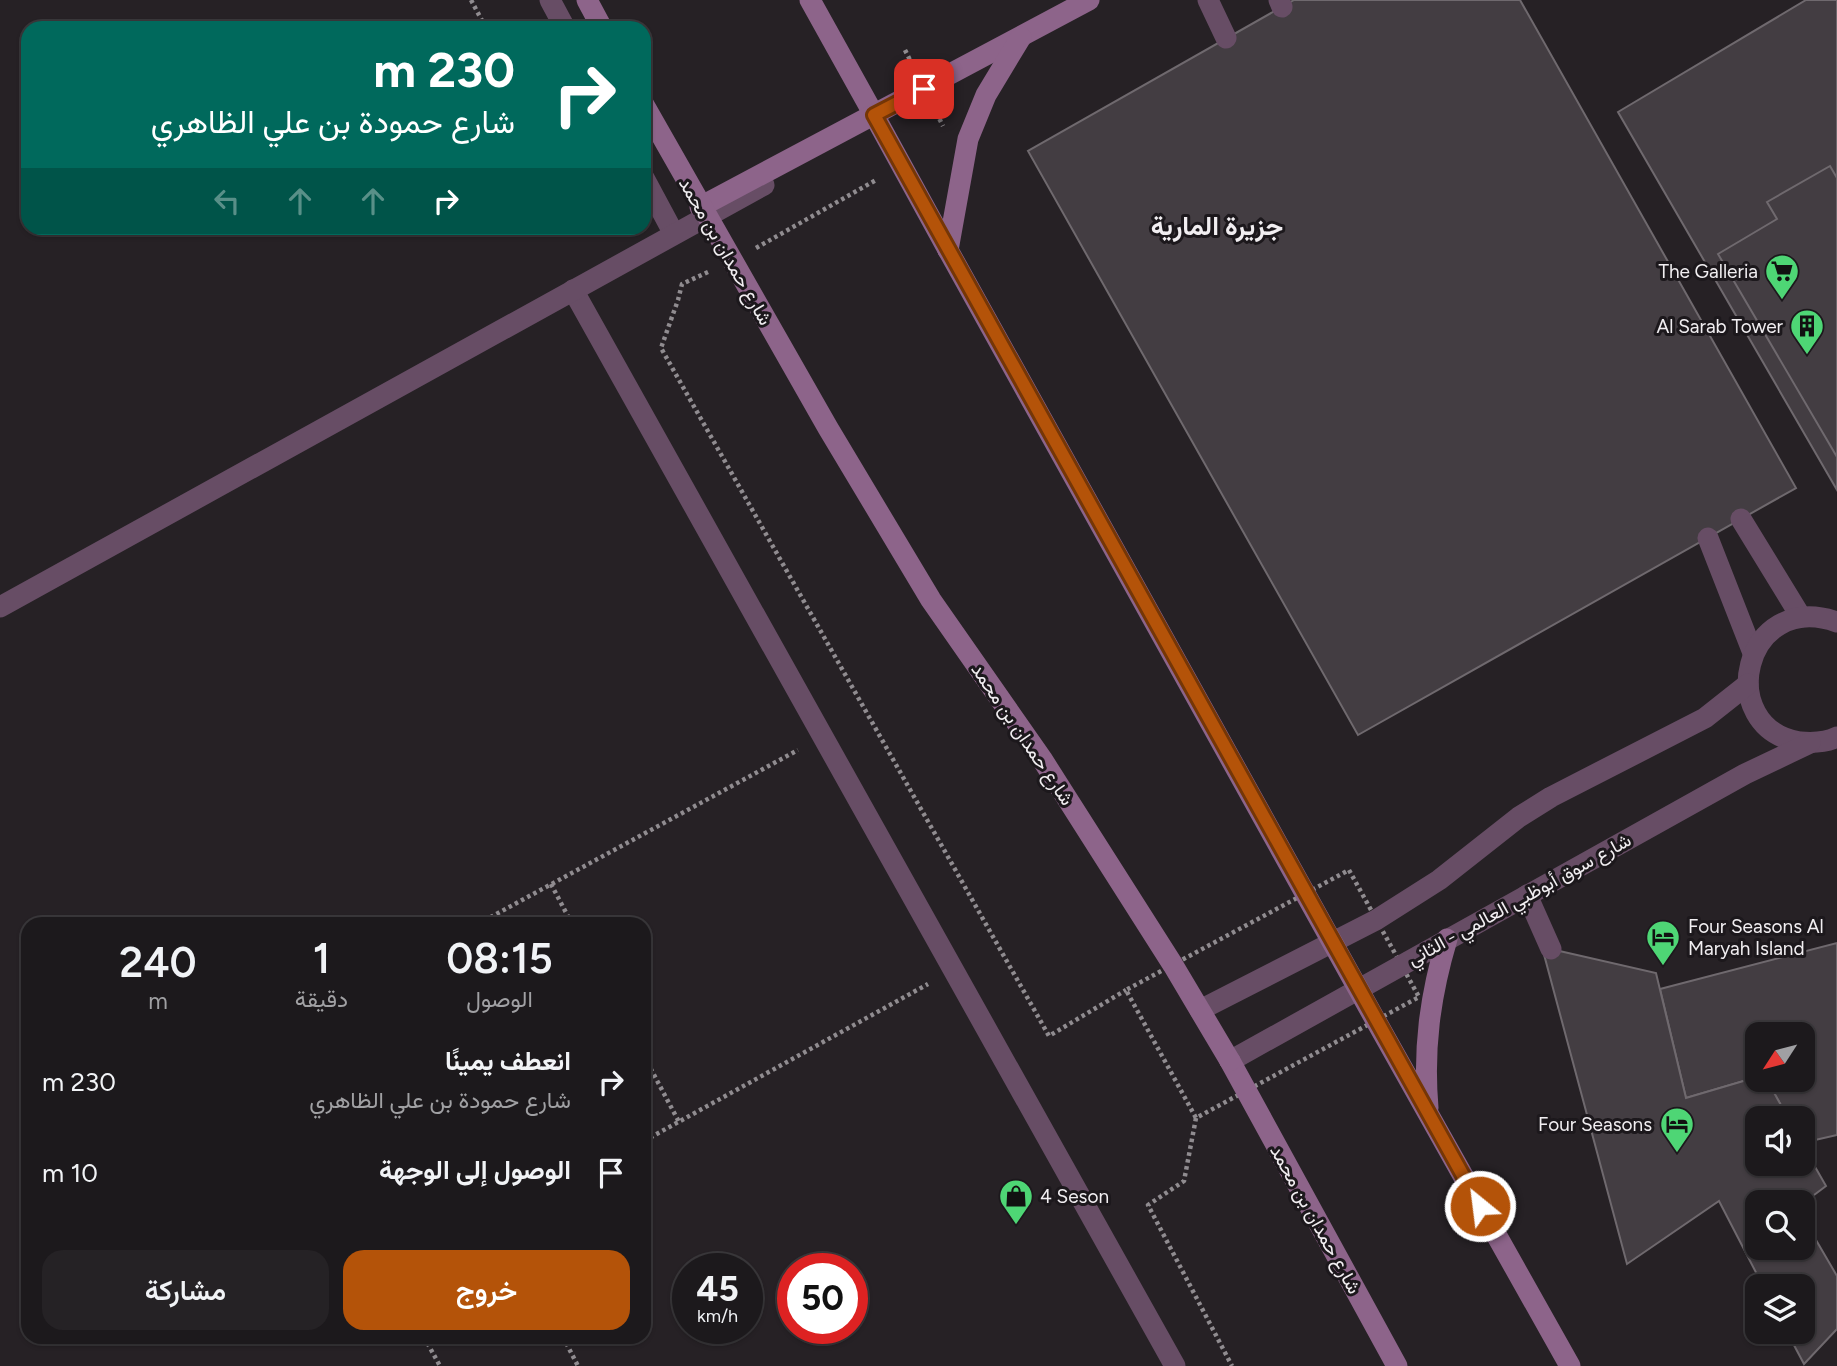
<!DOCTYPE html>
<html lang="ar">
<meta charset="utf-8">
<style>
body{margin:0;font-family:Figtree,Vazirmatn,sans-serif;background:#252225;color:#f1f3f6;direction:rtl;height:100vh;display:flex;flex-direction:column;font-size:26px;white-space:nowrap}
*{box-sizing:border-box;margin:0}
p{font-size:23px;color:#a0a0a3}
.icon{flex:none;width:38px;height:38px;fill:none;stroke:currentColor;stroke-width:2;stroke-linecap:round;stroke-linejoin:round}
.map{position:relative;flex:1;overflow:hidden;direction:ltr}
.details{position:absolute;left:21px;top:917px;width:630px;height:427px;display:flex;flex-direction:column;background:#1c191c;border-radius:21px;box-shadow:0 2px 5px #0004,0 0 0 2px #3a383b;direction:rtl}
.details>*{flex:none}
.top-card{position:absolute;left:21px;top:21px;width:630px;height:214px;border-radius:21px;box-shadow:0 2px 5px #0004,0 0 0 2px #3a383b;direction:rtl;background:#00695c;color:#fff;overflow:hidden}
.needle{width:46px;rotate:234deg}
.tools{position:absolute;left:1745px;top:1022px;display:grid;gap:14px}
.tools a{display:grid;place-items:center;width:70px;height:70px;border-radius:14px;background:#1c191c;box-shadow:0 2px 5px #0004,0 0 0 2px #3a383b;font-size:35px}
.speed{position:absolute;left:672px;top:1253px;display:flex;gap:14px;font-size:35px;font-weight:700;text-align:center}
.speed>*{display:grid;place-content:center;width:91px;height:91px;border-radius:50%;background:#1c191c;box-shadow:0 2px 5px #0004,0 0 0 2px #3a383b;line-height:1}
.speed small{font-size:18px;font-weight:400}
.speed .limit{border:10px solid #d22;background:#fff;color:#111}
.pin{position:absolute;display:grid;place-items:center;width:60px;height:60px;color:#fff;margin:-30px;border-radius:14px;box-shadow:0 4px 10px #0006}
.me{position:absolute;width:77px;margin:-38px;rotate:331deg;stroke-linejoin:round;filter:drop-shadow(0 0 5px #0008)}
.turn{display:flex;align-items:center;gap:24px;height:147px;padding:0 21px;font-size:32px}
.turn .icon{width:91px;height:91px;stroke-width:2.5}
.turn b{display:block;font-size:49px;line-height:60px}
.lanes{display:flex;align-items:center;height:66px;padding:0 21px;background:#0003;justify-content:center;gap:35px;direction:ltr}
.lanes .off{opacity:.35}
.eta{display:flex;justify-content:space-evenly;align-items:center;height:119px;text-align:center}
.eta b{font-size:42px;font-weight:600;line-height:49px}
.primary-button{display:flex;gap:14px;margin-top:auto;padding:14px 21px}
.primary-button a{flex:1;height:80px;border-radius:21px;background:#b45309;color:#fff;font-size:28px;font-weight:600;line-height:80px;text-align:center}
.primary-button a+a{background:#252225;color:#f1f3f6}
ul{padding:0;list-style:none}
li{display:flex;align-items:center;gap:21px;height:91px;padding:0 21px}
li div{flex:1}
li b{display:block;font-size:26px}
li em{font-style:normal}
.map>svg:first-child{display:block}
.building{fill:#433d42;stroke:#6f696e;stroke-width:2}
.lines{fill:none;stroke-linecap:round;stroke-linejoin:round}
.path{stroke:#908c90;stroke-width:4.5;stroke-dasharray:3.5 3.5;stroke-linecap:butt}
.service{stroke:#674d65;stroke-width:21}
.minor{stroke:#674d65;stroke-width:21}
.secondary{stroke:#8d648a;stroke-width:21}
.path-bridge{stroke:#908c90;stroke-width:4.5;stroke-dasharray:3.5 3.5;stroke-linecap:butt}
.secondary-bridge{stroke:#8d648a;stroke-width:21}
.route-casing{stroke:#753606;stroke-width:18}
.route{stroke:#b45309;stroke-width:12}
.labels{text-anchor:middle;stroke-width:6;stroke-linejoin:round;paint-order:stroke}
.street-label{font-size:19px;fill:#f1eef1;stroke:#1c181c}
.poi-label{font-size:19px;fill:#f1eef1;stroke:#1c181c;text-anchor:end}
.district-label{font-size:26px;font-weight:bold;fill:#f1eef1;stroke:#1c181c}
</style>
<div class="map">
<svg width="1837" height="1366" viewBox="0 0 1837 1366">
<rect width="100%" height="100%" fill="#262125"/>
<g class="building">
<polygon points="1294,0 1520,0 1796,488 1358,735 1028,151"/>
<polygon points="1806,0 1837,0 1837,490 1618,112"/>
<polygon points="1830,166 1837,178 1837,457 1718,254 1777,219 1767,202"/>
<polygon points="1837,943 1837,1135 1802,1143 1802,1118 1788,1118 1767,1080 1802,1080 1802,1034 1757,1034 1757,1077 1686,1098 1660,989"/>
<polygon points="1542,947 1656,973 1686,1098 1757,1077 1757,1080 1767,1080 1788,1118 1757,1118 1757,1164 1802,1164 1802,1144 1826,1186 1802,1204 1757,1202 1757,1248 1802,1248 1802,1216 1837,1276 1837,1329 1804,1364 1787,1332 1802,1332 1802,1286 1763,1286 1719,1201 1627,1264"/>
</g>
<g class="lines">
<g class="path">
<polyline points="471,0 486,28"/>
<polygon points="1349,870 1419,997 1196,1118 1126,990"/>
<polyline points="551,884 572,924"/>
<polyline points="478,924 798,750"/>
<polyline points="644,1056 679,1122"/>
<polyline points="1196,1118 1184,1181 1148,1205 1232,1366"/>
<polyline points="644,1141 928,984"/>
<polyline points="424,1337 440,1366"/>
<polyline points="563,1337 578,1366"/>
</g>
<g class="service">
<polyline points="1208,0 1226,38"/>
<polyline points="1279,0 1282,7"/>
<polyline points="573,290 1175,1366"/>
<polyline points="1741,519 1801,617"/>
<polyline points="1708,538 1753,653"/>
<path d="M1837 622C1743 589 1713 728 1800 742 1813 743 1826 743 1837 737"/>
<polyline points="1527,895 1551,949"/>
</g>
<g class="minor">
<polyline points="550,0 565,28"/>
<polyline points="644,178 674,234"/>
<polyline points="0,607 764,185"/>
<polyline points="1200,1010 1376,920 1439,880 1519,817 1551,797 1705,718 1748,684"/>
<polyline points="1230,1061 1745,774 1810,743"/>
</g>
<g class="secondary">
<polyline points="587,0 602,28"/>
<polyline points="810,0 874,115"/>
<polyline points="700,207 1089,0"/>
<polyline points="948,250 1376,1021 1570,1366"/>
<polyline points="1230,1061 1397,1366"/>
<path d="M1428 1108C1423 1049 1430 996 1447 939"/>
</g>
<g class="path-bridge">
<polyline points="905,50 943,126"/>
<polyline points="756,248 876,180"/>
<polyline points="708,272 682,284 678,300 661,348 1049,1036 1126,990"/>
</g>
<g class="secondary-bridge">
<polyline points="644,105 828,428 931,600 1042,759 1173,965 1230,1061"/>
<polyline points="874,115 948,250"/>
<polyline points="948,250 968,139 986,95 1021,37"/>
</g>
</g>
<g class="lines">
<g class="route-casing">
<polyline id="route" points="924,89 874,115 1480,1206"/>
</g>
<use href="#route" class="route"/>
</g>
<defs>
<g id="supermarket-pin" transform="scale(1.75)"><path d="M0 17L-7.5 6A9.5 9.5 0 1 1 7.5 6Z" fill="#4ed675" stroke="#1c181c"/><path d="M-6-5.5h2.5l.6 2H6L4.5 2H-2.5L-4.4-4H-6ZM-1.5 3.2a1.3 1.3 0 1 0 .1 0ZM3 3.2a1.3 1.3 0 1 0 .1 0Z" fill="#111"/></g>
<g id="building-pin" transform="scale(1.75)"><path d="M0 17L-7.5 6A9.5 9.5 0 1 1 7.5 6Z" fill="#4ed675" stroke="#1c181c"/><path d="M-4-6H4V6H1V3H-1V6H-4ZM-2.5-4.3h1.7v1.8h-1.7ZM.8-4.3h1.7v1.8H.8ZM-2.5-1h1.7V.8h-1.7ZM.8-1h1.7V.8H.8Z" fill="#111"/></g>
<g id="hotel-pin" transform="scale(1.75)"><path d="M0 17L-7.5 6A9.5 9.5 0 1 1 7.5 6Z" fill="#4ed675" stroke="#1c181c"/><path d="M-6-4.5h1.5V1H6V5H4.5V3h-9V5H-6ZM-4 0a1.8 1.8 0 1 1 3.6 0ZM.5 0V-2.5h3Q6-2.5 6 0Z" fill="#111"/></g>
<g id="shop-pin" transform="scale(1.75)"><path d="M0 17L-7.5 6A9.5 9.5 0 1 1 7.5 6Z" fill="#4ed675" stroke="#1c181c"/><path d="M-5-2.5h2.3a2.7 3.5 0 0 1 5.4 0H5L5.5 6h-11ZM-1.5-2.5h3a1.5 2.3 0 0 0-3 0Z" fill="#111"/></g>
</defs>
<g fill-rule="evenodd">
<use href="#supermarket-pin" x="1782" y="271"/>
<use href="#building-pin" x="1807" y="326"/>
<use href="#hotel-pin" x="1663" y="937"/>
<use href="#hotel-pin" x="1677" y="1124"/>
<use href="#shop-pin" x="1016" y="1196"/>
</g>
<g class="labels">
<g class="street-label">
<text transform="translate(726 251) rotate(60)" y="7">شارع حمدان بن محمد</text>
<text transform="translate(1023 734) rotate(56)" y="7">شارع حمدان بن محمد</text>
<text transform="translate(1519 899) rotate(-29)" y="7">شارع سوق أبوظبي العالمي - الثاني</text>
<text transform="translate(1316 1219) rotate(61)" y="7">شارع حمدان بن محمد</text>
</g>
<g class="poi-label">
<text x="1758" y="278">The Galleria</text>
<text x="1783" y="333">Al Sarab Tower</text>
<text x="1688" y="933" text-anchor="start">Four Seasons Al<tspan x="1688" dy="22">Maryah Island</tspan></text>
<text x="1652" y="1131">Four Seasons</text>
<text x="1040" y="1203" text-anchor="start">4 Seson</text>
</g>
<g class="district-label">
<text x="1217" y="235">جزيرة المارية</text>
</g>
</g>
</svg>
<div class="tools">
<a><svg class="needle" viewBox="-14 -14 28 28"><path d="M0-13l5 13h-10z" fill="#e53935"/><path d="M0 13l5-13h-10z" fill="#a0a0a3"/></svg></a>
<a><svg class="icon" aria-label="sound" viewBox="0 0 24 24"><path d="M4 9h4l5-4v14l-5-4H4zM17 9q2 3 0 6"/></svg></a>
<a><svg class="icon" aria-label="search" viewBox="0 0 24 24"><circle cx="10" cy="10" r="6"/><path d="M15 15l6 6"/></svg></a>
<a><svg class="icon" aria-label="layers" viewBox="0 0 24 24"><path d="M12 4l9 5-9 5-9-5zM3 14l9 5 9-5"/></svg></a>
</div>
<div class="speed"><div>45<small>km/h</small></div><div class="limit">50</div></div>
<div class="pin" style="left:924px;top:89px;background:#d93025"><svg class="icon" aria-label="arrive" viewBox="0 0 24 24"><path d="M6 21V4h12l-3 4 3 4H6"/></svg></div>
<svg class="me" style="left:1480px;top:1206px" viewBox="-20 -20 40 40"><circle r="17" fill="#b45309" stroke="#fff" stroke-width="3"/><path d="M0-11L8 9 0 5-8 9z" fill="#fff"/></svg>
<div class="top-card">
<div class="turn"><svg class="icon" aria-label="right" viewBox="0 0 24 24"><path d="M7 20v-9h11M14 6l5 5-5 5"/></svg><div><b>230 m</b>شارع حمودة بن علي الظاهري</div></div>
<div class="lanes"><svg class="icon off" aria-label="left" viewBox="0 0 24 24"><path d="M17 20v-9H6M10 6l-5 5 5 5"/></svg><svg class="icon off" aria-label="ahead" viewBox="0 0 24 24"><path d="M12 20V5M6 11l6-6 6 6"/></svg><svg class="icon off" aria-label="ahead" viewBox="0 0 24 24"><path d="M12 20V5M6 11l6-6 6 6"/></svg><svg class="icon" aria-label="right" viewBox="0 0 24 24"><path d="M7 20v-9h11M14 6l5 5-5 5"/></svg></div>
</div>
<section class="details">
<div class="eta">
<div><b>08:15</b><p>الوصول</p></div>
<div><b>1</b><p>دقيقة</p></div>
<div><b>240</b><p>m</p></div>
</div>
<ul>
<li><svg class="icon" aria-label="right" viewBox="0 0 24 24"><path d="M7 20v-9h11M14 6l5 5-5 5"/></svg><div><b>انعطف يمينًا</b><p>شارع حمودة بن علي الظاهري</p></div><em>230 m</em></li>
<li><svg class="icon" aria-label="arrive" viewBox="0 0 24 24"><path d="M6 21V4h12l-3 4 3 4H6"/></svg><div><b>الوصول إلى الوجهة</b></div><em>10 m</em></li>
</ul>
<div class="primary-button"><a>خروج</a><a>مشاركة</a></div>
</section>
</div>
